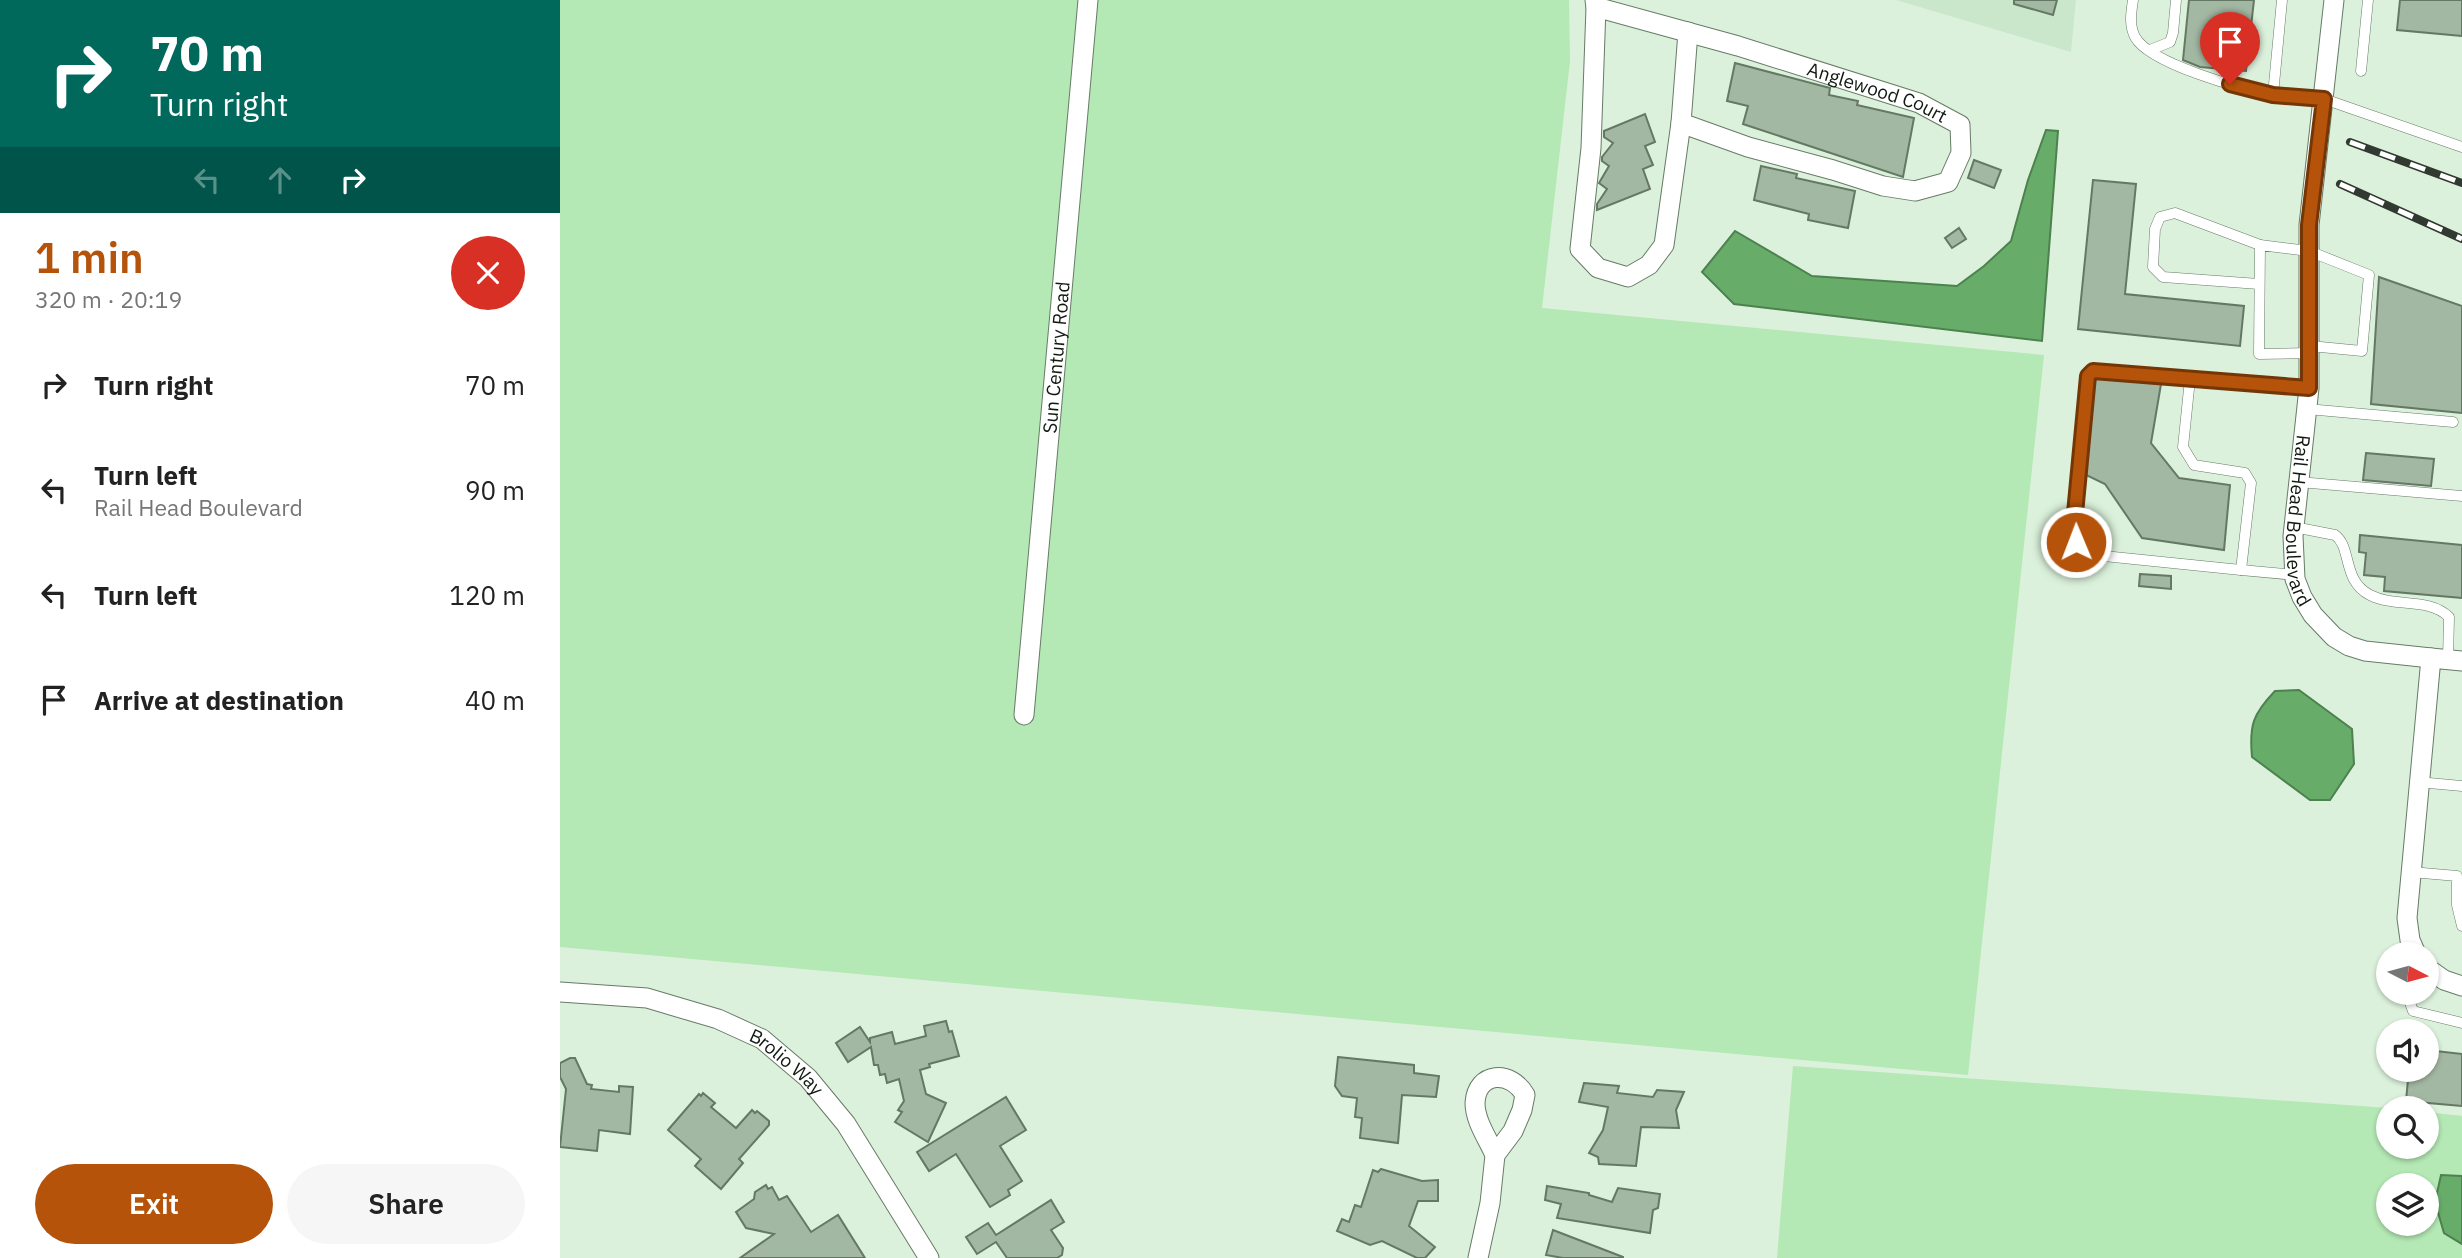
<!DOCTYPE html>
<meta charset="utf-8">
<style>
body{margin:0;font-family:"IBM Plex Sans",sans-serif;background:#f6f6f6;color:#222;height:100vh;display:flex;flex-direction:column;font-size:26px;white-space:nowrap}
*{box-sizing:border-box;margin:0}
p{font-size:23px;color:#767676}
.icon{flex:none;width:38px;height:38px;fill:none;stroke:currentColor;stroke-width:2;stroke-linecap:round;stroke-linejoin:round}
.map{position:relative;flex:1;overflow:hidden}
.panel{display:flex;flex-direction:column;background:#fff;width:560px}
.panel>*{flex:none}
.banner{background:#00695c;color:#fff;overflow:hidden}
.needle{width:46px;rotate:96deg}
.buttons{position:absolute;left:1816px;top:942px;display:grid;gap:14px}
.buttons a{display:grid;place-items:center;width:63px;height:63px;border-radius:50%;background:#fff;box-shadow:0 2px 5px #0004;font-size:35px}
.pin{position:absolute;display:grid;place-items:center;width:60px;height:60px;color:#fff;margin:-72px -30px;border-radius:50% 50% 50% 0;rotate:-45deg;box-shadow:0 0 7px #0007}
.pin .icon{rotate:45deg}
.me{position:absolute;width:77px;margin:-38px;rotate:359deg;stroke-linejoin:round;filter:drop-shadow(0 0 5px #0008)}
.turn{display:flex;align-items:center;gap:24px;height:147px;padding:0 35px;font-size:32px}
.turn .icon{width:91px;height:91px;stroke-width:2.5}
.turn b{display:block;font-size:49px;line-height:60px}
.lanes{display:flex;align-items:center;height:66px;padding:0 35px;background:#0003;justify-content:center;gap:35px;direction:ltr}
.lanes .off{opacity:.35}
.round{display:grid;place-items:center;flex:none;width:74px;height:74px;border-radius:37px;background:#f6f6f6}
.overview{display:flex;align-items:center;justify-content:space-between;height:119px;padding:0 35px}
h1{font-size:42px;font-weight:600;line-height:52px;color:#b45309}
.cta{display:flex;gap:14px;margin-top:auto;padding:14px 35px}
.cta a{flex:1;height:80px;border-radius:42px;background:#b45309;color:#fff;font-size:28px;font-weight:600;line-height:80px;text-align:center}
.cta a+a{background:#f6f6f6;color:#222}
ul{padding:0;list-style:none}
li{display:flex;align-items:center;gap:21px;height:105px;padding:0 35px}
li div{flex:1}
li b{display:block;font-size:26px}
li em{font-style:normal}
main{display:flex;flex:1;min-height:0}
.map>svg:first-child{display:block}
.built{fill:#cbe7cb}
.green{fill:#b4e8b4;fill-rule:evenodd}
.water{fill:#67ad69;stroke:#4d814f;stroke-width:2}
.building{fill:#a3b8a2;stroke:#647864;stroke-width:2}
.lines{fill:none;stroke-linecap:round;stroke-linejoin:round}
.service-casing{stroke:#677b67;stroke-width:11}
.minor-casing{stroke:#677b67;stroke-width:21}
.service{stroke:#fff;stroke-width:10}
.minor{stroke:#fff;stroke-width:19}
.rail-casing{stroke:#303a30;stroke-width:8}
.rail{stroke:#fff;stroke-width:5;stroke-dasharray:16;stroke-linecap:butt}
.route-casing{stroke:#753606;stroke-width:18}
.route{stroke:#b45309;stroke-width:12}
.labels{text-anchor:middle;stroke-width:5;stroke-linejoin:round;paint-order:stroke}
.street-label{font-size:19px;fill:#111911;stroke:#fff}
</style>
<main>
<section class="panel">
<div class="banner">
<div class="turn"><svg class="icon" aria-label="right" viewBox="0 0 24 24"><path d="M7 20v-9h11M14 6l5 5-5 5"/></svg><div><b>70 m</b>Turn right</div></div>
<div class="lanes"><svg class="icon off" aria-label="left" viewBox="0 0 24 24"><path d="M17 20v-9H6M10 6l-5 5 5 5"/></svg><svg class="icon off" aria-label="ahead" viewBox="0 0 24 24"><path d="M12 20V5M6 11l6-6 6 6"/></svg><svg class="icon" aria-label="right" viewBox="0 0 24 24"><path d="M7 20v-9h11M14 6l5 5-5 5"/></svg></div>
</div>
<div class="overview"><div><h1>1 min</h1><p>320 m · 20:19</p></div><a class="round" style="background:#d93025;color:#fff"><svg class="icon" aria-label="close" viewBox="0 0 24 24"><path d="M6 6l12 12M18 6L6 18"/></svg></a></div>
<ul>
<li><svg class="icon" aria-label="right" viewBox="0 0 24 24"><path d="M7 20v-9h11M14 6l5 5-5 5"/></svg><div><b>Turn right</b></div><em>70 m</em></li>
<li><svg class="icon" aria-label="left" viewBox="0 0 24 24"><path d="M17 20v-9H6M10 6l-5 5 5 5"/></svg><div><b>Turn left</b><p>Rail Head Boulevard</p></div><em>90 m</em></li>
<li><svg class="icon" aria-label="left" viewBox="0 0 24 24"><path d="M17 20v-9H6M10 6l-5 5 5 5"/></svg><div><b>Turn left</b></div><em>120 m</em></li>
<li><svg class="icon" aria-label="arrive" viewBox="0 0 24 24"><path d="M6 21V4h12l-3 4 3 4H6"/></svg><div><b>Arrive at destination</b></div><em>40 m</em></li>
</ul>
<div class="cta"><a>Exit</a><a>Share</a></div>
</section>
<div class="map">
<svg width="1902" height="1258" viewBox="0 0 1902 1258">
<rect width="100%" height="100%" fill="#dbf1db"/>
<polygon class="built" points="1336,0 1516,0 1511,52"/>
<g class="green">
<polygon points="0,0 1009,0 1010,61 982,308 1484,355 1408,1075 0,947"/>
<path d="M1233 1066 1829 1108V1146H1867V1112L1902 1116V1258H1217ZM1829 1185H1867V1223H1829Z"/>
</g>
<g class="water">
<polygon points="1486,130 1498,131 1482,341 1174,304 1142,272 1175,231 1252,276 1397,286 1424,266 1451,241 1468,180"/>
<path d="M1739 690 1792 729 1794 764 1770 800H1750L1692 757C1689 725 1693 714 1715 691Z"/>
<polygon points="1881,1175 1902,1176 1902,1244 1884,1233 1875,1202"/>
</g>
<g class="building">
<polygon points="1454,0 1497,0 1493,15 1454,4"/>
<polygon points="1629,0 1694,0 1686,71 1640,67 1623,60"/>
<polygon points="1840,0 1902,0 1902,36 1837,30"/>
<polygon points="1175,63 1270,88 1269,95 1298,101 1297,105 1354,118 1343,177 1183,124 1188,106 1167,101"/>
<polygon points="1085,114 1095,142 1085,146 1093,165 1083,169 1090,189 1037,210 1037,204 1047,189 1039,183 1049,166 1042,161 1042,157 1053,143 1044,137 1044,131"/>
<polygon points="1414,160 1441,170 1434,188 1408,178"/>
<polygon points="1201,166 1237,174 1236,178 1295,191 1288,228 1248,220 1249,214 1194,200"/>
<polygon points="1533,180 1576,184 1565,294 1684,306 1680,346 1518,329"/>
<polygon points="1399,228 1406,239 1392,248 1385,238"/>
<polygon points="1819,277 1902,306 1902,413 1811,404"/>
<polygon points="1541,377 1601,384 1591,443 1619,478 1670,485 1664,550 1582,538 1545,484 1526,475 1535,379"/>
<polygon points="1806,453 1874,459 1871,486 1803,480"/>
<polygon points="1800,535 1902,545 1902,598 1824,591 1825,577 1804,575 1806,553 1799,552"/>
<polygon points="1580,574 1611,576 1611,589 1579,586"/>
<polygon points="386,1021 389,1032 392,1031 399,1056 369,1064 370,1067 360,1070 366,1094 386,1103 368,1142 335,1122 342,1112 338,1110 344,1101 339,1079 327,1083 325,1074 320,1075 318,1065 314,1065 311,1047 288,1062 276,1043 300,1027 310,1042 310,1038 332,1032 335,1044 366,1036 364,1026"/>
<polygon points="1867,1050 1902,1054 1902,1106 1846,1101 1849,1069 1867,1069"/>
<polygon points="778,1057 854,1065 854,1073 879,1076 876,1097 842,1095 838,1143 800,1138 802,1118 795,1117 797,1098 782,1096 775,1086"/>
<polygon points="10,1058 15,1058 27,1084 32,1085 31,1089 59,1092 59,1086 73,1087 70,1134 39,1130 37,1151 0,1147 6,1089 0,1077 0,1063"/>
<polygon points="1024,1083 1059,1086 1057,1093 1093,1097 1097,1090 1124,1092 1116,1110 1119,1128 1081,1127 1076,1166 1039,1164 1038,1157 1029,1153 1043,1130 1048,1107 1019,1102"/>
<polygon points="143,1093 155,1103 151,1107 176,1128 192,1110 195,1113 197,1111 209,1121 209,1125 179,1159 183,1163 161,1189 135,1166 141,1159 108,1130 139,1094 141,1096"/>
<polygon points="446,1097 466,1130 440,1146 462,1181 448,1190 450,1195 430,1207 396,1154 369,1171 357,1152"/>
<polygon points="821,1169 862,1181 878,1180 878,1201 858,1201 849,1226 875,1247 865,1258 857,1258 822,1241 810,1245 777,1231 782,1219 789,1222 795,1205 801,1207 813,1170 818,1172"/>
<polygon points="206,1185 208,1189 212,1187 219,1200 227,1196 251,1232 278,1215 305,1258 180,1258 214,1234 186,1228 176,1212 194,1199 195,1192"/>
<polygon points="987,1186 1029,1193 1029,1195 1052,1202 1058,1188 1100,1194 1098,1208 1093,1210 1090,1233 997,1218 1001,1204 985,1200"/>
<polygon points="491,1200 504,1222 491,1230 503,1248 502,1255 497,1258 447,1258 436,1242 417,1254 406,1237 428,1223 436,1235"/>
<polygon points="993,1230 1063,1257 1063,1258 1003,1258 986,1255"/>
</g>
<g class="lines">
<g class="service-casing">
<g id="service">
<path d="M1573 0C1571 13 1569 25 1575 37 1590 64 1682 89 1713 95"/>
<polyline points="1722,0 1713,95 1764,99 1902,147"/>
<polyline points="1590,50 1610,42 1613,33 1616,0"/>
<polyline points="1801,71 1808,0"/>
<polyline points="1699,284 1603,277 1593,267 1595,229 1600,217 1615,213 1700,245"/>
<polyline points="1750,346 1802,351 1809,275 1749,251 1700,245 1699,354 1750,353"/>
<polyline points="1630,379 1541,370 1533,371 1528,376 1514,524 1516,542 1534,555 1681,570"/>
<polyline points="1747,409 1893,422"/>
<polyline points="1739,482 1902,496"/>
<path d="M1734 527 1775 535C1792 547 1782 581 1810 595 1835 608 1869 597 1889 617L1888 660"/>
<polyline points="1735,575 1681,570 1691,483 1685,473 1634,465 1623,447 1630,379 1749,388"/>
<polyline points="1858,782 1902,786"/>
<polyline points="1851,872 1897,876 1897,905 1902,926"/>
<polyline points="1855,992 1849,1000 1853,1011 1902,1023"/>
</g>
</g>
<g class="minor-casing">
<g id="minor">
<path id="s1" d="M1035 0 1036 7 1178 46 1359 103 1400 125 1401 153 1388 182 1355 191 1323 186 1273 170 1188 147 1121 123"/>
<path id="s2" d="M1774 0 1749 225V388L1733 536 1735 579 1742 597 1753 615 1774 637 1789 646 1805 651 1871 658"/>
<polyline points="1036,7 1031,148 1020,249 1038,268 1068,277 1089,265 1104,245 1121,123 1128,32"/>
<path id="s3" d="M464 715 528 0"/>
<polyline points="1856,954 1850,940 1847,918 1871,658 1902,661"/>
<polyline points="1867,968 1884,980 1902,986"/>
<path id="s4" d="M0 992 87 998 158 1019 202 1039 248 1078 286 1124 369 1258"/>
<path d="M918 1258 930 1203 935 1155 953 1131 962 1110 965 1095C951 1070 917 1071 915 1103 915 1121 928 1139 935 1155"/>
</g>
</g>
<use href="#service" class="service"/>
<use href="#minor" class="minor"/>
<g class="rail-casing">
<g id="rail">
<polyline points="1790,142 1902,183"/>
<polyline points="1780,184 1902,239"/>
</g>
</g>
<use href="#rail" class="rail"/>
</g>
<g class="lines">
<g class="route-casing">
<polyline id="route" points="1516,542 1514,524 1528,376 1533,371 1749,388 1749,225 1764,99 1713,95 1670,84"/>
</g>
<use href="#route" class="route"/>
</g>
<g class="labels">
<g class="street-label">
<text dy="7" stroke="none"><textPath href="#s1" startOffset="301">Anglewood Court</textPath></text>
<text dy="7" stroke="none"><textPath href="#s3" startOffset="359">Sun Century Road</textPath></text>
<text dy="7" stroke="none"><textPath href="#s2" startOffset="523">Rail Head Boulevard</textPath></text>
<text dy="7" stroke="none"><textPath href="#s4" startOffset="243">Brolio Way</textPath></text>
</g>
</g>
</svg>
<div class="buttons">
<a><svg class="needle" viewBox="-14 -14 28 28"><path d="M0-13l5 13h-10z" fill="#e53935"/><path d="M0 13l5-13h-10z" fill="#767676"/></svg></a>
<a><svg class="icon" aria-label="sound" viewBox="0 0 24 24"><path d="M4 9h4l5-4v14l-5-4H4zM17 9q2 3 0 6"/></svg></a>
<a><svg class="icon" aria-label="search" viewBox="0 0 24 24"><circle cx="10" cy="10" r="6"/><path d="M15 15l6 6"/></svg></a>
<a><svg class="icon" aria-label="layers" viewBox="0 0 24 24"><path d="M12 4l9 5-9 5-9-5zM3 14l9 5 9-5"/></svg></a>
</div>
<div class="pin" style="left:1670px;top:84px;background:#d93025"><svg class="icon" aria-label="arrive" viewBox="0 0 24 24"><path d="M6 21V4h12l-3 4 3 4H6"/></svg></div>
<svg class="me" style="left:1516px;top:542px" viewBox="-20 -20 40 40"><circle r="17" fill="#b45309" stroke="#fff" stroke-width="3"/><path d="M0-11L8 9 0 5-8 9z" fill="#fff"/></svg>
</div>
</main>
